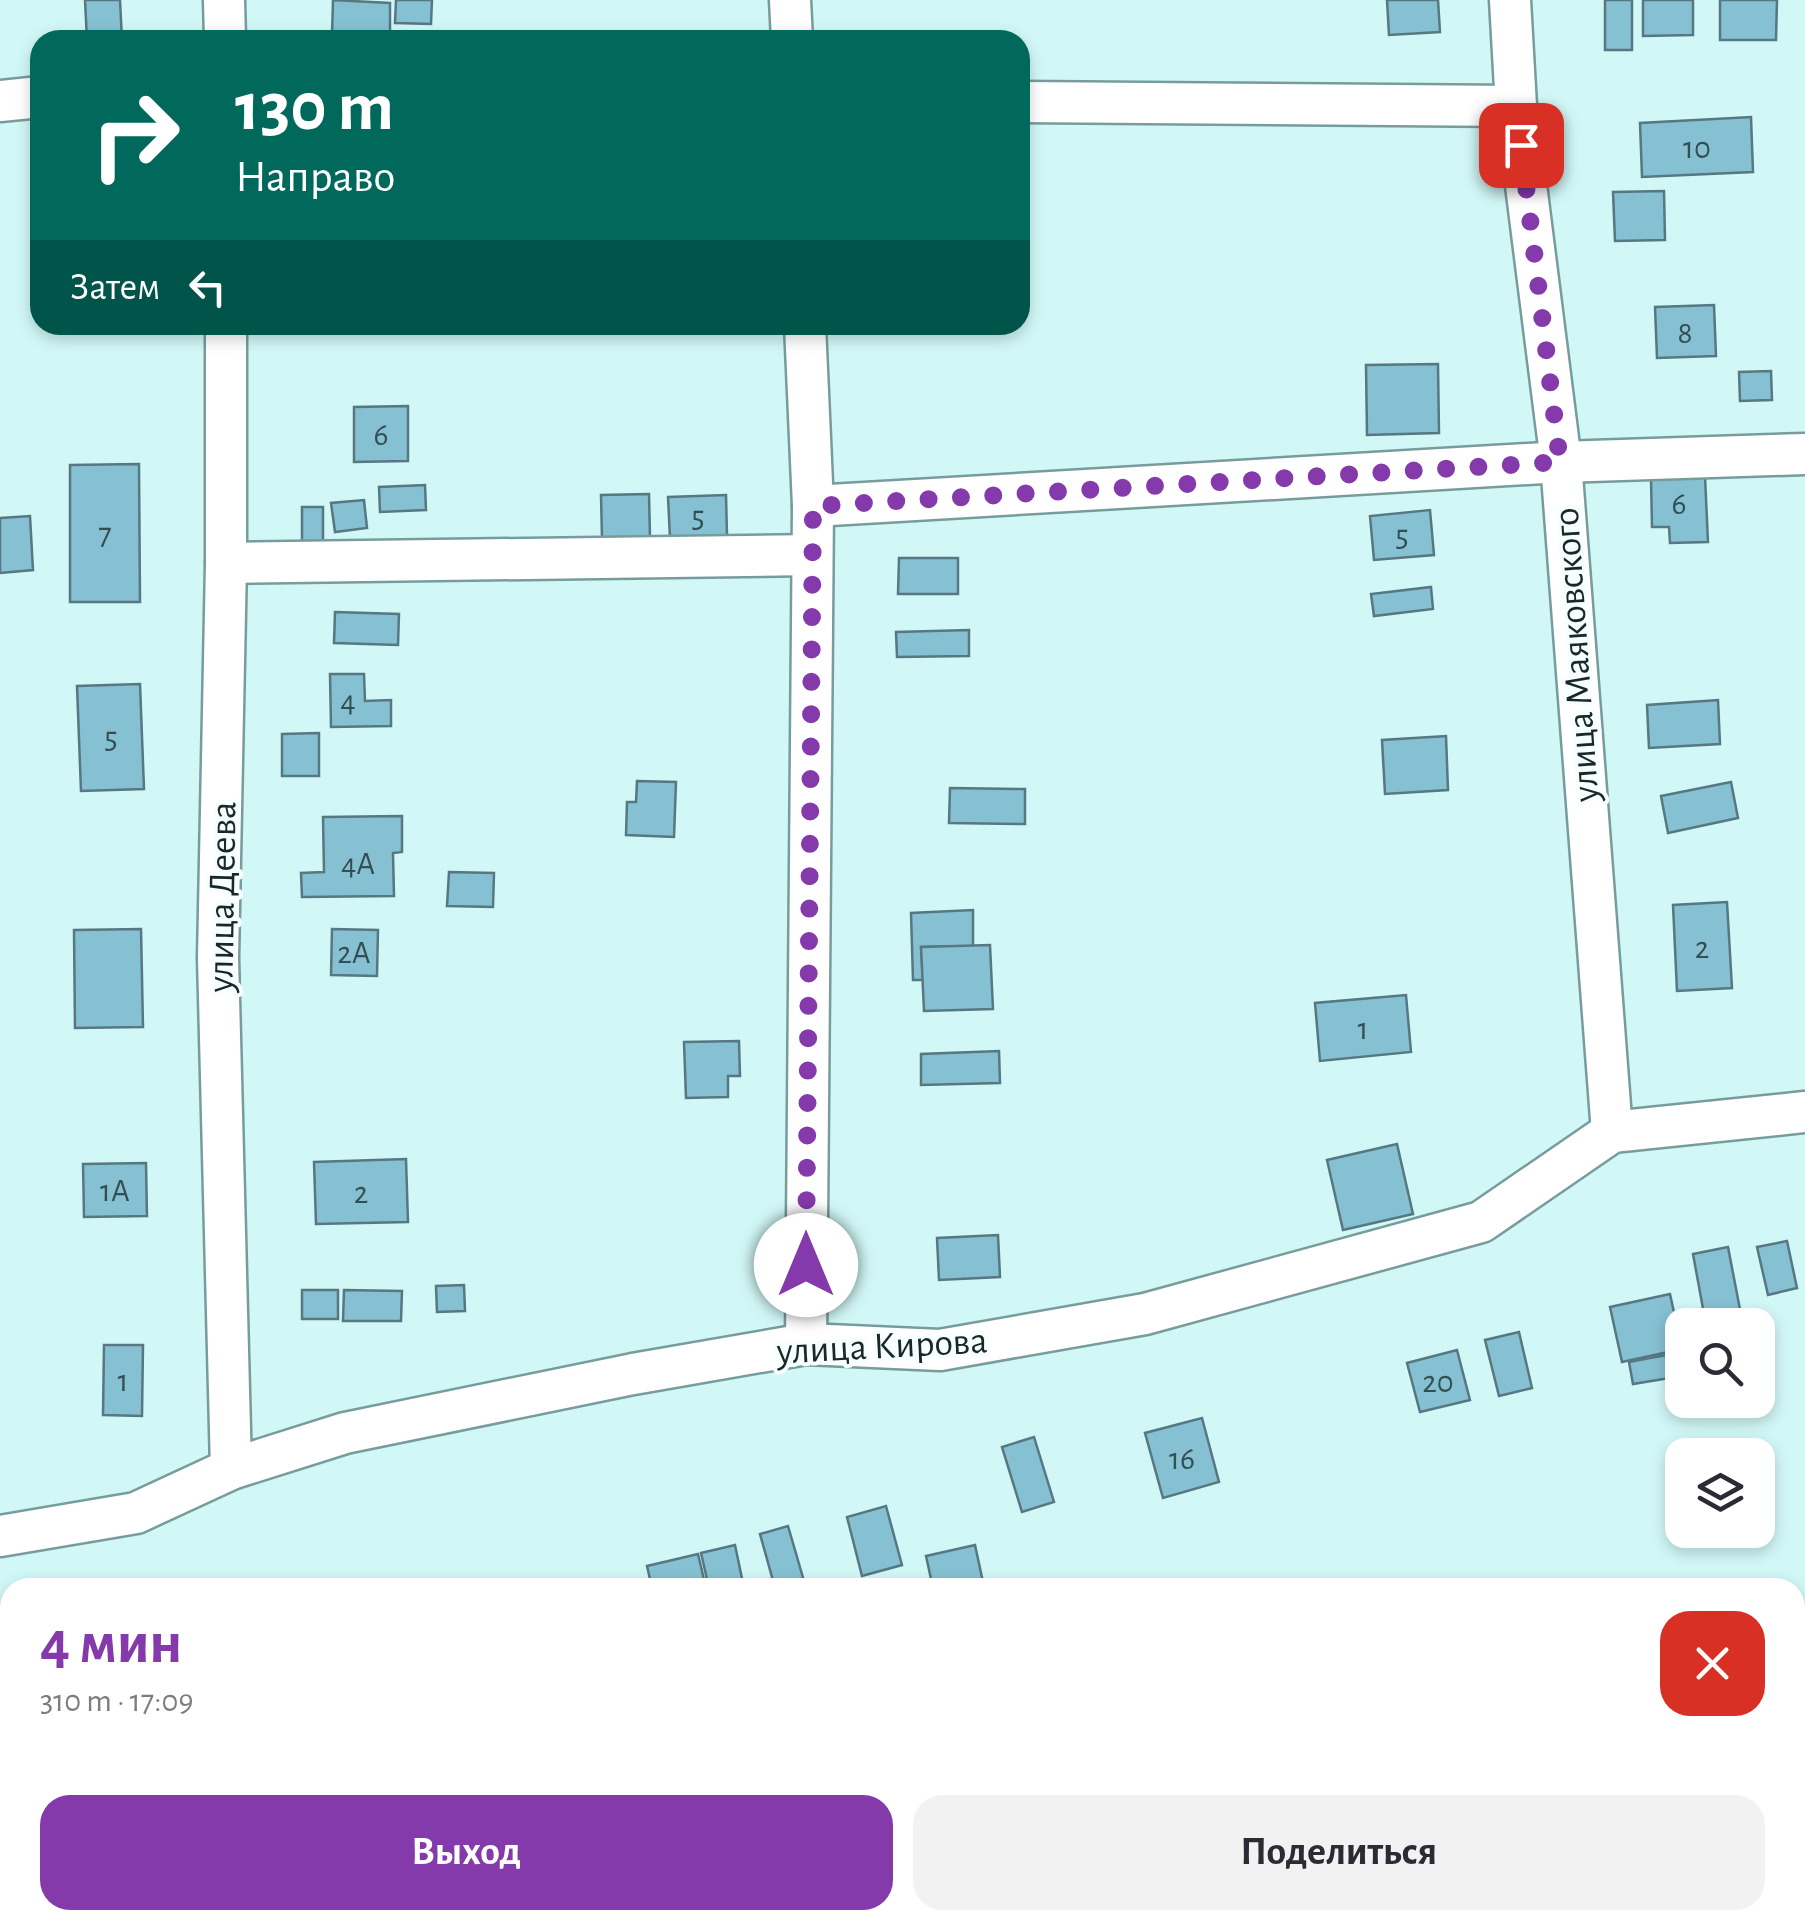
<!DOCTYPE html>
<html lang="ru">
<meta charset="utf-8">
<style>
body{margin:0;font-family:"Alegreya Sans",sans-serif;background:#f2f2f3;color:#2b2b33;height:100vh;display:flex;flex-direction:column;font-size:38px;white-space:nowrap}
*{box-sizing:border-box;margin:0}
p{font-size:32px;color:#7c7c81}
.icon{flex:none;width:55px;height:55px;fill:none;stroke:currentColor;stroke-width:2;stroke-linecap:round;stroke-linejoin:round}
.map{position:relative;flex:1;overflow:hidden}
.sheet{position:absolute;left:0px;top:1578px;width:1805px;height:352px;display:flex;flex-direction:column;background:#fff;border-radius:30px 30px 0 0;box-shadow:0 5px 15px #0003}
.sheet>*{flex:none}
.top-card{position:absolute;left:30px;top:30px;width:1000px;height:305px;border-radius:30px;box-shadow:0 5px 15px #0003;background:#00695c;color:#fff;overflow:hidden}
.controls{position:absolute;left:1665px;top:1308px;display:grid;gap:20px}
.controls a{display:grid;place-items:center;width:110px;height:110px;border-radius:20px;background:#fff;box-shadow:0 5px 15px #0003;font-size:50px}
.pin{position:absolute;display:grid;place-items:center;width:85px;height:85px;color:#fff;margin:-42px;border-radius:20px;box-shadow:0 5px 15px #0006}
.me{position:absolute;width:110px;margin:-55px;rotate:0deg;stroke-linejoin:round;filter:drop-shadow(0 0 8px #0008)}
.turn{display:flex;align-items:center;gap:35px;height:210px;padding:0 40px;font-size:45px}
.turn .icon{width:130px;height:130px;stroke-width:2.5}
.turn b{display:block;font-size:70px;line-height:85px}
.then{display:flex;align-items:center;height:95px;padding:0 40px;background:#0003;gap:20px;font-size:38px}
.round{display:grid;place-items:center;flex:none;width:105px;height:105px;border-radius:30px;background:#f2f2f3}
.overview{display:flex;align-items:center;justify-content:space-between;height:170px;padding:0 40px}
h1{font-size:60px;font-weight:700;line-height:75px;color:#853aac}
.cta{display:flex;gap:20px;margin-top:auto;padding:20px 40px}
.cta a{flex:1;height:115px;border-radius:30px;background:#853aac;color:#fff;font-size:40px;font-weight:700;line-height:115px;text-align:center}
.cta a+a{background:#f2f2f3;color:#2b2b33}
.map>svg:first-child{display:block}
.building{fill:#86c1d3;stroke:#577781;stroke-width:2.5}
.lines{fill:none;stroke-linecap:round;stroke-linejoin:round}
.minor-casing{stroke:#789c9c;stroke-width:45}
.minor{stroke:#fff;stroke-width:40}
.route{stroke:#853aac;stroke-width:18;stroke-dasharray:0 32.4}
.labels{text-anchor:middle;stroke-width:8;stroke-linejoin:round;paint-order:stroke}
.number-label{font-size:32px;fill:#344e52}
.street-label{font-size:38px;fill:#182727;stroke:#f6fefe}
</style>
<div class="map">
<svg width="1805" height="1929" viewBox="0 0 1805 1929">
<rect width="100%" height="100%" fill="#d1f8f7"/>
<g class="building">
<polygon points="85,0 120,0 122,40 87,40"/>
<polygon points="333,0 390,3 390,35 332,35"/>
<polygon points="396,0 432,0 431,24 395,23"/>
<polygon points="1387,0 1438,0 1440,32 1389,35"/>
<rect x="1605" y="0" width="27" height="50"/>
<polygon points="1643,0 1693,0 1693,35 1643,36"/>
<polygon points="1720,0 1777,0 1776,40 1720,40"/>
<polygon points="1751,117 1753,172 1642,177 1640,123"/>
<polygon points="1664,191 1665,240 1615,241 1613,192"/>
<polygon points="1714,305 1716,356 1657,358 1655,307"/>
<polygon points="1438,364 1439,433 1367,435 1366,365"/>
<polygon points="1771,371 1772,400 1740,401 1739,372"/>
<polygon points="408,406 408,461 354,462 354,407"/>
<polygon points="139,464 140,602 70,602 70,465"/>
<polygon points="1705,476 1708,542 1670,543 1669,527 1652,527 1651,479"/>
<polygon points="425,485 426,510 380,512 379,487"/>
<polygon points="649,494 650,537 602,538 601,495"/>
<polygon points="726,495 727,536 670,538 668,497"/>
<polygon points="364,500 367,528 335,532 331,503"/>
<rect x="302" y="507" width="21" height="35"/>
<polygon points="1430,510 1434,555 1374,560 1370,516"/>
<polygon points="30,516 33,570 0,573 0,518"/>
<polygon points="899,558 958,558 958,594 898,594"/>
<polygon points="1431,587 1433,609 1374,616 1371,594"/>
<polygon points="335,612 399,614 398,645 334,643"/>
<polygon points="969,630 969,656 897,657 896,632"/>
<polygon points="330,674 364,674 365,701 391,700 391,726 331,727"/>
<polygon points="140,684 144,789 81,791 77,686"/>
<polygon points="1718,700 1720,744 1649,748 1647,705"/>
<polygon points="319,733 319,776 282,776 282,734"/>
<polygon points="1446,736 1448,790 1385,794 1382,740"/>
<polygon points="637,781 676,782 674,837 626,835 627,802 636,802"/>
<polygon points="1731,782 1738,818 1668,833 1661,796"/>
<polygon points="950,788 1025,789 1025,824 949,823"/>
<polygon points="402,816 402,852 393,853 394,896 302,897 301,873 324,872 323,817"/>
<polygon points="449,872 494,873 493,907 447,906"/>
<polygon points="1727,902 1732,988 1677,991 1673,905"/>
<polygon points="973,910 973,946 921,947 923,980 913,980 911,913"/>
<polygon points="141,929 143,1027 75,1028 74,930"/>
<polygon points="332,929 378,930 377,976 331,975"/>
<polygon points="990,945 993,1009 924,1011 921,947"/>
<polygon points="1406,995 1411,1052 1320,1061 1315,1003"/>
<polygon points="739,1041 740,1076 728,1076 728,1097 686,1098 684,1042"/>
<polygon points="999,1051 1000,1083 921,1085 921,1054"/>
<polygon points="1397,1144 1413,1214 1343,1230 1327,1160"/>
<polygon points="406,1159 408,1222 316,1224 314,1162"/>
<polygon points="146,1163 147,1216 84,1217 83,1164"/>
<polygon points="998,1235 1000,1277 939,1280 937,1238"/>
<polygon points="1787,1241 1797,1288 1768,1295 1757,1247"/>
<polygon points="1728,1247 1743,1325 1706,1325 1693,1254"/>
<polygon points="464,1285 465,1311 437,1312 436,1286"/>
<rect x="302" y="1290" width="36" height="29"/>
<polygon points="344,1290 402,1291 401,1321 343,1321"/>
<polygon points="1670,1294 1682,1349 1622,1362 1610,1307"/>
<polygon points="1519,1332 1532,1388 1499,1396 1485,1340"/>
<polygon points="104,1345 143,1345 142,1416 103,1415"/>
<polygon points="1457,1350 1470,1400 1420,1412 1407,1363"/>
<polygon points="1682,1352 1682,1376 1633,1384 1629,1362"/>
<polygon points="1202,1418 1219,1482 1163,1498 1145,1433"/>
<polygon points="1034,1437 1054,1502 1022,1512 1002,1447"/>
<polygon points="886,1506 902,1565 862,1576 847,1517"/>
<polygon points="788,1526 806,1588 775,1588 760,1534"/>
<polygon points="735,1545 744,1588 709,1588 701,1553"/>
<polygon points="975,1545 983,1582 956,1588 933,1588 926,1556"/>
<polygon points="698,1554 706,1588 652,1588 647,1566"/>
<polygon points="10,1728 10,1788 0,1750 0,1731"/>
</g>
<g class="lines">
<g class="minor-casing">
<g id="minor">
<polyline points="224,0 225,40"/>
<polyline points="790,0 792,40"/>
<polyline points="1510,0 1516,106 1561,462 1612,1132"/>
<polyline points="0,101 40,97"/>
<polyline points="1020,102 1516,106"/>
<polyline points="226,325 226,563 218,958 231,1469"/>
<polyline points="805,325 813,506 806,1344"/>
<polyline points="813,506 1561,462 1805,454"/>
<polyline points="226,563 812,555"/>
<polyline points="0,1536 136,1513 231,1469 345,1433 633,1374 806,1344 940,1350 1145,1314 1481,1222 1612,1132 1805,1112"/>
</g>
</g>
<use href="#minor" class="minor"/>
</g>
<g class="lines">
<polyline class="route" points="806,1265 813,506 1560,462 1521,145"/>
</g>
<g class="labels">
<g class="number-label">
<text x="1697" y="158">10</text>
<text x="1685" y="343">8</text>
<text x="381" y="445">6</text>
<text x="1679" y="514">6</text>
<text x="698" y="527">5</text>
<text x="105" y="544">7</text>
<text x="1402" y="546">5</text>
<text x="348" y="711">4</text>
<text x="111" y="748">5</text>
<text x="358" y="874">4А</text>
<text x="1702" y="958">2</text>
<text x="354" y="963">2А</text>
<text x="1363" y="1039">1</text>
<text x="115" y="1201">1А</text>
<text x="361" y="1203">2</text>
<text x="123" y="1391">1</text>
<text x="1438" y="1392">20</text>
<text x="1182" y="1469">16</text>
</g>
<g class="street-label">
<text transform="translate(1575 655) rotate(-94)" y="13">улица Маяковского</text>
<text transform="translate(221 897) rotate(-89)" y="13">улица Деева</text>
<text transform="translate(882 1345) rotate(-3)" y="13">улица Кирова</text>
</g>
</g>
</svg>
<div class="controls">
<a><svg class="icon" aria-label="search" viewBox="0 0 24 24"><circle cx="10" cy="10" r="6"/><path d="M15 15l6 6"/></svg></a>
<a><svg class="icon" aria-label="layers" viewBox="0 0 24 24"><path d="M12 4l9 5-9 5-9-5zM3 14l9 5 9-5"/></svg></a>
</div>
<div class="pin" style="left:1521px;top:145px;background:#d93025"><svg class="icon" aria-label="arrive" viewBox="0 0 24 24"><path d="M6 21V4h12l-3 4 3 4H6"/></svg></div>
<svg class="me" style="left:806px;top:1265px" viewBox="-20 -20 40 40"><circle r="19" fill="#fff"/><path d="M0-13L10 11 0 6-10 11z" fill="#853aac"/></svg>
<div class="top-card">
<div class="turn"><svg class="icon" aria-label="right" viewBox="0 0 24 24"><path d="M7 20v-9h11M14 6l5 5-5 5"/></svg><div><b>130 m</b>Направо</div></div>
<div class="then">Затем<svg class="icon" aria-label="left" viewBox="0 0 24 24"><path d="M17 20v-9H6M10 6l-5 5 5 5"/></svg></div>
</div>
<section class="sheet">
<div class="overview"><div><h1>4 мин</h1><p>310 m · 17:09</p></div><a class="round" style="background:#d93025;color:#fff"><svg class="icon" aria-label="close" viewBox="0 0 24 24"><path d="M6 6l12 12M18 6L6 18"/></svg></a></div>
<div class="cta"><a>Выход</a><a>Поделиться</a></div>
</section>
</div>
